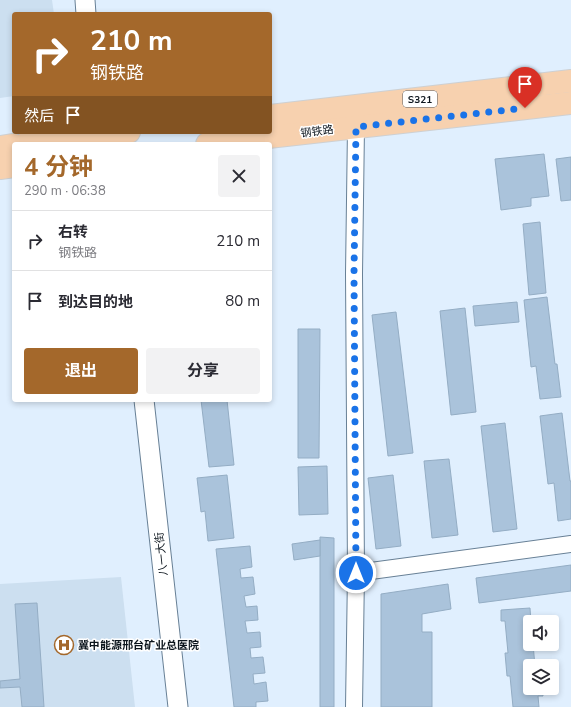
<!DOCTYPE html>
<html lang="zh">
<meta charset="utf-8">
<style>
body{margin:0;font-family:"Nunito Sans","Noto Sans SC",sans-serif;background:#f2f2f3;color:#2b2b33;height:100vh;display:flex;flex-direction:column;font-size:15px;white-space:nowrap}
*{box-sizing:border-box;margin:0}
p{font-size:13px;color:#7c7c81}
.icon{flex:none;width:22px;height:22px;fill:none;stroke:currentColor;stroke-width:2;stroke-linecap:round;stroke-linejoin:round}
.map{position:relative;flex:1;overflow:hidden}
.sheet{position:absolute;left:12px;top:142px;width:260px;height:260px;display:flex;flex-direction:column;background:#fff;border-radius:4px;box-shadow:0 2px 6px #0003}
.sheet>*{flex:none}
.guide{position:absolute;left:12px;top:12px;width:260px;height:122px;border-radius:4px;box-shadow:0 2px 6px #0003;background:#a4682b;color:#fff;overflow:hidden}
.controls{position:absolute;left:523px;top:615px;display:grid;gap:8px}
.controls a{display:grid;place-items:center;width:36px;height:36px;border-radius:4px;background:#fff;box-shadow:0 2px 6px #0003;font-size:20px}
.pin{position:absolute;display:grid;place-items:center;width:34px;height:34px;color:#fff;margin:-41px -17px;border-radius:50% 50% 50% 0;rotate:-45deg;box-shadow:0 0 4px #0007}
.pin .icon{rotate:45deg}
.me{position:absolute;width:44px;margin:-22px;rotate:0deg;stroke-linejoin:round;filter:drop-shadow(0 0 3px #0008)}
.turn{display:flex;align-items:center;gap:14px;height:84px;padding:0 12px;font-size:18px}
.turn .icon{width:52px;height:52px;stroke-width:2.5}
.turn b{display:block;font-size:28px;line-height:34px}
.then{display:flex;align-items:center;height:38px;padding:0 12px;background:#0003;gap:8px;font-size:15px}
.round{display:grid;place-items:center;flex:none;width:42px;height:42px;border-radius:4px;background:#f2f2f3}
.summary{display:flex;align-items:center;justify-content:space-between;height:68px;padding:0 12px}
h1{font-size:24px;font-weight:700;line-height:30px;color:#a4682b}
.button{display:flex;gap:8px;margin-top:auto;padding:8px 12px}
.button a{flex:1;height:46px;border-radius:4px;background:#a4682b;color:#fff;font-size:16px;font-weight:700;line-height:46px;text-align:center}
.button a+a{background:#f2f2f3;color:#2b2b33}
ul{padding:0;list-style:none}
li{display:flex;align-items:center;gap:12px;height:60px;padding:0 12px;border-top:1px solid #e1e1e2}
li div{flex:1}
li b{display:block;font-size:15px}
li em{font-style:normal}
.map>svg:first-child{display:block}
.built{fill:#ccdff0}
.building{fill:#aac3db;stroke:#94adc4}
.lines{fill:none;stroke-linecap:round;stroke-linejoin:round}
.minor-casing{stroke:#688096;stroke-width:18}
.tertiary-casing{stroke:#688096;stroke-width:21}
.primary-casing{stroke:#ced0d2;stroke-width:24}
.minor{stroke:#fff;stroke-width:16}
.tertiary{stroke:#fff;stroke-width:19}
.primary{stroke:#f7d1af;stroke-width:22}
.route{stroke:#1a73e8;stroke-width:7;stroke-dasharray:0 12.6}
.labels{text-anchor:middle;stroke-width:3;stroke-linejoin:round;paint-order:stroke}
.shield{fill:#fff;stroke:#555b61;stroke-width:1}
.shield-label{font-size:10px;font-weight:bold;fill:#0c151d}
.street-label{font-size:11px;fill:#0c151d;stroke:#fff}
.poi-label{font-size:11px;font-weight:bold;fill:#0c151d;stroke:#fff;text-anchor:start}
</style>
<div class="map">
<svg width="571" height="707" viewBox="0 0 571 707">
<rect width="100%" height="100%" fill="#e0effe"/>
<g class="built">
<polygon points="0,0 52,0 54,14 14,14 14,96 0,98"/>
<polygon points="121,577 135,707 0,707 0,584"/>
</g>
<g class="building">
<polygon points="544,154 549,196 531,198 531,206 501,210 495,159"/>
<polygon points="571,157 571,200 561,201 556,159"/>
<polygon points="540,222 546,293 529,295 523,224"/>
<polygon points="547,297 555,364 557,364 561,397 540,399 536,366 531,367 524,300"/>
<polygon points="517,302 519,322 475,326 473,306"/>
<polygon points="465,308 476,412 451,415 440,311"/>
<polygon points="396,312 413,453 388,456 372,315"/>
<polygon points="298,329 320,329 319,458 298,458"/>
<polygon points="201,400 227,400 234,465 209,467"/>
<polygon points="562,413 570,481 571,481 571,519 558,521 554,483 548,484 540,416"/>
<polygon points="505,423 517,529 493,532 481,426"/>
<polygon points="449,459 458,535 432,538 424,461"/>
<polygon points="327,466 328,514 299,515 298,467"/>
<polygon points="227,475 234,538 208,541 205,511 201,512 197,478"/>
<polygon points="393,475 401,546 376,549 368,478"/>
<polygon points="320,537 334,538 334,707 320,707"/>
<polygon points="320,540 320,556 294,560 292,544"/>
<polygon points="250,546 252,567 240,569 241,578 253,577 255,594 244,596 246,607 257,606 258,620 245,621 247,633 260,632 261,647 250,648 251,658 263,657 265,673 253,674 254,684 266,682 268,701 256,702 256,707 234,707 216,549"/>
<polygon points="571,565 571,591 479,603 476,578"/>
<polygon points="448,584 451,609 422,614 422,632 432,632 432,707 381,707 381,594"/>
<polygon points="37,603 44,707 22,707 20,687 0,688 0,681 20,679 15,604"/>
<polygon points="530,608 531,622 530,622 530,644 533,644 535,666 530,666 530,688 542,688 543,696 538,696 539,707 513,707 510,676 507,676 505,653 508,653 505,621 501,621 501,610"/>
</g>
<g class="lines">
<g class="minor-casing">
<g id="minor">
<polyline points="356,573 571,544"/>
<polyline points="354,707 356,573 354,274 356,127"/>
</g>
</g>
<g class="tertiary-casing">
<g id="tertiary">
<polyline points="85,0 86,14"/>
<polyline points="144,400 178,707"/>
</g>
</g>
<g class="primary-casing">
<g id="primary">
<polyline points="270,116 571,81"/>
<polyline points="25,144 129,132"/>
<polyline points="207,144 571,103"/>
<polyline points="0,147 14,145"/>
<polyline points="0,168 14,166"/>
</g>
</g>
<use href="#minor" class="minor"/>
<use href="#tertiary" class="tertiary"/>
<use href="#primary" class="primary"/>
</g>
<g class="lines">
<polyline class="route" points="356,573 354,274 356,127 525,108"/>
</g>
<defs>
<g id="hospital-ring" transform="scale(1)"><circle r="9.5" fill="#fff" stroke="#a4682b" stroke-width="1.5"/><path d="M-5-5h3v3.5h4V-5h3V5h-3V1.5h-4V5h-3Z" fill="#a4682b"/></g>
</defs>
<g fill-rule="evenodd">
<use href="#hospital-ring" x="64" y="645"/>
</g>
<g class="labels">
<rect class="shield" x="403" y="91" width="34" height="16" rx="3"/>
<g class="shield-label">
<text x="420" y="103">S321</text>
</g>
<g class="street-label">
<text transform="translate(317 131) rotate(-7)" y="4">钢铁路</text>
<text transform="translate(161 554) rotate(-96)" y="4">八一大街</text>
</g>
<g class="poi-label">
<text x="78" y="649">冀中能源邢台矿业总医院</text>
</g>
</g>
</svg>
<div class="controls">
<a><svg class="icon" aria-label="sound" viewBox="0 0 24 24"><path d="M4 9h4l5-4v14l-5-4H4zM17 9q2 3 0 6"/></svg></a>
<a><svg class="icon" aria-label="layers" viewBox="0 0 24 24"><path d="M12 4l9 5-9 5-9-5zM3 14l9 5 9-5"/></svg></a>
</div>
<div class="pin" style="left:525px;top:108px;background:#d93025"><svg class="icon" aria-label="arrive" viewBox="0 0 24 24"><path d="M6 21V4h12l-3 4 3 4H6"/></svg></div>
<svg class="me" style="left:356px;top:573px" viewBox="-20 -20 40 40"><circle r="17" fill="#1a73e8" stroke="#fff" stroke-width="3"/><path d="M0-11L8 9 0 5-8 9z" fill="#fff"/></svg>
<div class="guide">
<div class="turn"><svg class="icon" aria-label="right" viewBox="0 0 24 24"><path d="M7 20v-9h11M14 6l5 5-5 5"/></svg><div><b>210 m</b>钢铁路</div></div>
<div class="then">然后<svg class="icon" aria-label="arrive" viewBox="0 0 24 24"><path d="M6 21V4h12l-3 4 3 4H6"/></svg></div>
</div>
<section class="sheet">
<div class="summary"><div><h1>4 分钟</h1><p>290 m · 06:38</p></div><a class="round"><svg class="icon" aria-label="close" viewBox="0 0 24 24"><path d="M6 6l12 12M18 6L6 18"/></svg></a></div>
<ul>
<li><svg class="icon" aria-label="right" viewBox="0 0 24 24"><path d="M7 20v-9h11M14 6l5 5-5 5"/></svg><div><b>右转</b><p>钢铁路</p></div><em>210 m</em></li>
<li><svg class="icon" aria-label="arrive" viewBox="0 0 24 24"><path d="M6 21V4h12l-3 4 3 4H6"/></svg><div><b>到达目的地</b></div><em>80 m</em></li>
</ul>
<div class="button"><a>退出</a><a>分享</a></div>
</section>
</div>
